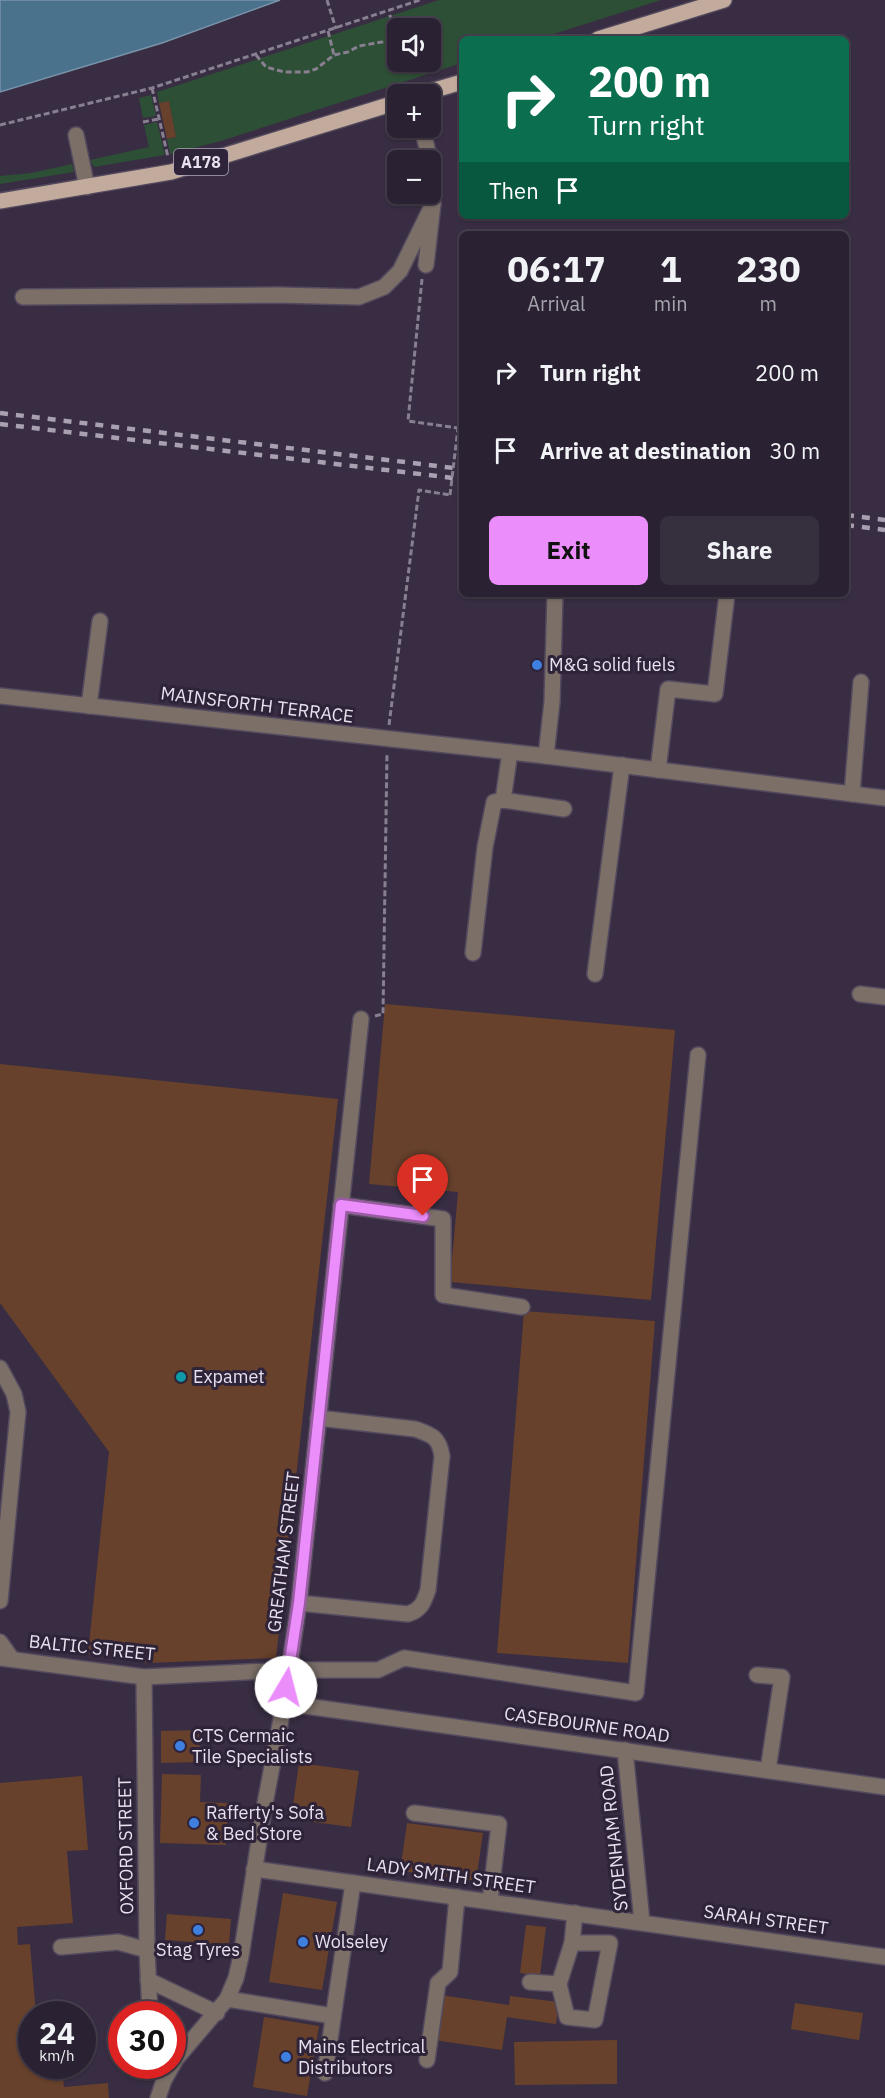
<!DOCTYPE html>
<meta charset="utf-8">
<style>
body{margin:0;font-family:"IBM Plex Sans",sans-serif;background:#362f3e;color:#f1f3f6;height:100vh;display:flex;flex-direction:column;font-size:22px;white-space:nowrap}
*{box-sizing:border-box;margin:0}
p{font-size:20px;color:#a5a4ac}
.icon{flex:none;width:33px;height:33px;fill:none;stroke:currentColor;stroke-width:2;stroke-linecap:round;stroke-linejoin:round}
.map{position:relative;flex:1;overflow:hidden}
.side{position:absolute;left:459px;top:231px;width:390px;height:366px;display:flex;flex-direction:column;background:#2a2232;border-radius:9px;box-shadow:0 2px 4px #0004,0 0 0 2px #463f4d}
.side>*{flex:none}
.banner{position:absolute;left:459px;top:36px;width:390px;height:183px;border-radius:9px;box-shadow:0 2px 4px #0004,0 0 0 2px #463f4d;background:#0b6e4f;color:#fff;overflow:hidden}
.buttons{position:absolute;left:387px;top:18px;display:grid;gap:12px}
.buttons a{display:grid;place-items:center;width:54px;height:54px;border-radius:9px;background:#2a2232;box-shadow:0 2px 4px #0004,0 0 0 2px #463f4d;font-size:30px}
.speed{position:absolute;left:18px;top:2001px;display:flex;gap:12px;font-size:30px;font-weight:700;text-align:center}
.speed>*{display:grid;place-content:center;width:78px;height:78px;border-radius:50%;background:#2a2232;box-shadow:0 2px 4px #0004,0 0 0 2px #463f4d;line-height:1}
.speed small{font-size:15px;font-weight:400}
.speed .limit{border:9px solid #d22;background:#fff;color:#111}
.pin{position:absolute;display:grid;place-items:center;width:51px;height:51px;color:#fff;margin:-62px -26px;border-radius:50% 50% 50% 0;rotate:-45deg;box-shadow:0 0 6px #0007}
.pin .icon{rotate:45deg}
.me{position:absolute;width:66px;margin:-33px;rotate:8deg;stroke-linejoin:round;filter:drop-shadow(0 0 4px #0008)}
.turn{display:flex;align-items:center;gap:21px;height:126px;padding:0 30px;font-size:27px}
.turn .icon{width:78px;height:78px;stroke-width:2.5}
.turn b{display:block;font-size:42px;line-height:51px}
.then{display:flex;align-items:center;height:57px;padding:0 30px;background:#0003;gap:12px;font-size:22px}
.eta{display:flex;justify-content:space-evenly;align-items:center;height:102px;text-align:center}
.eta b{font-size:36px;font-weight:700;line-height:42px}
.button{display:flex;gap:12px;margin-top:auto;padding:12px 30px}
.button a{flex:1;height:69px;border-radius:9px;background:#eb8dfb;color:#111;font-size:24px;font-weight:700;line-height:69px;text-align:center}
.button a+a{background:#362f3e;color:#f1f3f6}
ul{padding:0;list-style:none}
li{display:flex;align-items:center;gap:18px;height:78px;padding:0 30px}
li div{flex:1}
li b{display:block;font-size:22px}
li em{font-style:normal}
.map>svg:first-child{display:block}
.green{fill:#2d4f35;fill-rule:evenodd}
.water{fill:#4a728d;stroke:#7993aa;stroke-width:1.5}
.building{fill:#67412c}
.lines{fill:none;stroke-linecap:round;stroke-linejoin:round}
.minor-casing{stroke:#544a5e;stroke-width:18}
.major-casing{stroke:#544a5e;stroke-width:18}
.path{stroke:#887f90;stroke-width:3;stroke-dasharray:6 3;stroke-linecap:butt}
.minor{stroke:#7b6f68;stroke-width:15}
.major{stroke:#c2aa9c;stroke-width:15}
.rail{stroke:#a9a0b1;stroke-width:4.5;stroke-dasharray:8 8;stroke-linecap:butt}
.path-bridge{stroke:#887f90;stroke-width:3;stroke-dasharray:6 3;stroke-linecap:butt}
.route-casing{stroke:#995ca3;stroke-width:15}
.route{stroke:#eb8dfb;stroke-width:10}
.shop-dot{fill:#3f7fe0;stroke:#2e2338;stroke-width:2}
.culture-dot{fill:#0f9aa8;stroke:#2e2338;stroke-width:2}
.labels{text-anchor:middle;stroke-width:6;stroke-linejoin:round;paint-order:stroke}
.shield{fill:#2e2338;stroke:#b0a8b8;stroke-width:1.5}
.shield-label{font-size:16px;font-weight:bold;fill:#e8e1ef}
.poi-label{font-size:18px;fill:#e8e1ef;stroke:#2e2338;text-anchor:start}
.street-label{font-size:18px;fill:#e8e1ef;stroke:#2e2338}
</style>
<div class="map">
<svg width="885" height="2098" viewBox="0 0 885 2098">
<rect width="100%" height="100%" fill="#382d42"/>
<g class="green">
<path d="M439 0H661L538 39H462V63L221 141 170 154 167 139 176 137 169 101 159 103 157 92ZM398 28H430V62H398Z"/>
<polygon points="151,95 156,116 143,118 139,98"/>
<polygon points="157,122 165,155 94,167 90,160 149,147 144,125"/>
<polygon points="72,164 74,172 0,184 0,176 31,173"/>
</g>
<polygon class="water" points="0,0 280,0 162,43 0,92"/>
<g class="building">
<polygon points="169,101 176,137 167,139 159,103"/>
<polygon points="385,1004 675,1030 651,1300 450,1282 458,1192 369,1184"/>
<polygon points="0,1064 338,1099 276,1658 148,1663 88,1654 109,1452 0,1303"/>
<polygon points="524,1311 655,1321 628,1663 497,1653"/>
<polygon points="199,1730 200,1762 161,1763 161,1731"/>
<polygon points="299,1763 359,1771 351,1827 291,1819"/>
<polygon points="162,1774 201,1775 200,1802 228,1803 226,1845 160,1843"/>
<polygon points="82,1776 88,1850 67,1851 73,1923 17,1927 18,1945 30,1944 36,2014 32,2014 32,2066 62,2066 64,2087 108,2083 109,2098 0,2098 0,1783"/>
<polygon points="407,1823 483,1833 476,1881 400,1871"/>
<polygon points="283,1893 337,1902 322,1990 269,1982"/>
<polygon points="167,1914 231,1919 229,1945 165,1940"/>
<polygon points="526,1925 546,1927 540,1976 520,1973"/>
<polygon points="440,1995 509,2005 510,1996 559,2002 556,2024 507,2017 502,2050 434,2040"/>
<polygon points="795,2003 863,2013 859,2040 791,2029"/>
<polygon points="264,2017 319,2026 307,2096 253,2087"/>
<polygon points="617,2040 617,2084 515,2085 514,2042"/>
</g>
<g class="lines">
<g class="minor-casing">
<g id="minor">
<polyline points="422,128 430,160"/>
<polyline points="76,135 87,187"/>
<polyline points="426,265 433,204 430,166"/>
<polyline points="23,297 277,295 359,297 384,287 400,271 433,204"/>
<polyline points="0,696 546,756 885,798"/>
<polyline points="89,706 100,621"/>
<polyline points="510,752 503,800 564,809"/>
<polyline points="546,756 552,702 555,594"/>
<polyline points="658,770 668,689 715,694 727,594"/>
<polyline points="852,794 861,682"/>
<polyline points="473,953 485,847 494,802 503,800"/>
<polyline points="595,974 622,765"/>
<polyline points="860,994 885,997"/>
<polyline points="341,1205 443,1219 443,1295 522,1307"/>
<polyline points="0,1368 14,1394 18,1412 0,1601"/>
<path d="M299 1603 408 1614C421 1610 424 1602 428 1590L442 1456C439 1437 432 1435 415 1429L318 1418"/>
<polyline points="0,1642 12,1659"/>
<polyline points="0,1658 144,1677 288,1670 378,1670 404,1658 636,1693 698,1055"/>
<polyline points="757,1675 782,1677 768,1770"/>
<polyline points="144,1677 147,1950 150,2014"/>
<polyline points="284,1703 885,1787"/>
<polyline points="625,1750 642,1922"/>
<polyline points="414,1813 499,1824 490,1901"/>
<polyline points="254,1869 885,1957"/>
<polyline points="61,1947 118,1942 147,1950"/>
<polyline points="148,1980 217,2013"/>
<polyline points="530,1982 559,1984 567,2017 595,2020 610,1943 572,1943 575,1913"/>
<polyline points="559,1984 572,1943"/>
<polyline points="227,1999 333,2016"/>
<polyline points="427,2060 438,1983 450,1972 457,1897"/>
<polyline points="325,2073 353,1883"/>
<polyline points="158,2098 164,2080 176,2059 227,1999 236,1978 241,1956 264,1809 284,1703 299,1603 361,1019"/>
</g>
</g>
<g class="major-casing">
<g id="major">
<polyline points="598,39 724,0"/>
<polyline points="421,94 462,82"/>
<polyline points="0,201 171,172 398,102"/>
</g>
</g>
<g class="path">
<polyline points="327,0 336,29"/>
<polyline points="328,31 334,55"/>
<polyline points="256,55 266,67 284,72 307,72 316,69 334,55 348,52 359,46 382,42 396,36 389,12"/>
<polyline points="152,88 168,157"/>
<polyline points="143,122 159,119"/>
<polyline points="0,125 152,88 420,0"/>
<polyline points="422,279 408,421 458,428"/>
<polyline points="389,725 419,490 450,495"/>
<polyline points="375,1016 383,1014 387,753"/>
</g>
<use href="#minor" class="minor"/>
<use href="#major" class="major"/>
<g class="rail">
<polyline points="0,413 462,469"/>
<polyline points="0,424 462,479"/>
<polyline points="846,515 885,520"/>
<polyline points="846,525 885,530"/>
</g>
<polyline class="path-bridge" points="450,495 458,428"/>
</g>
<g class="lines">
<g class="route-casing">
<polyline id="route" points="286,1687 299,1603 341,1205 423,1216"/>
</g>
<use href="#route" class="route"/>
</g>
<g class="shop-dot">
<circle cx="537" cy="665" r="6"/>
<circle cx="180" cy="1746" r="6"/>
<circle cx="194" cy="1823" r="6"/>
<circle cx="198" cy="1930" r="6"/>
<circle cx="303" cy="1942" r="6"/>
<circle cx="286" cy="2057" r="6"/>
</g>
<circle class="culture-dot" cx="181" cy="1377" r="6"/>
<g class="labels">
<rect class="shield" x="174" y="149" width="54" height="26" rx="4.5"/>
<g class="shield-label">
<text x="201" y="168">A178</text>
</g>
<g class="poi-label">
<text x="549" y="671">M&amp;G solid fuels</text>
<text x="193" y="1383">Expamet</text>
<text x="192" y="1742">CTS Cermaic<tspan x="192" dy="21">Tile Specialists</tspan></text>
<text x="206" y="1819">Rafferty's Sofa<tspan x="206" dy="21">&amp; Bed Store</tspan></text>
<text x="315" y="1948">Wolseley</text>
<text x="198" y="1956" text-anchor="middle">Stag Tyres</text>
<text x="298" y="2053">Mains Electrical<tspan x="298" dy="21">Distributors</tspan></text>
</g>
<g class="street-label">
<text transform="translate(257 705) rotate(7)" y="6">MAINSFORTH TERRACE</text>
<text transform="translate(284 1552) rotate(-83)" y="6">GREATHAM STREET</text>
<text transform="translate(92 1648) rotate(6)" y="6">BALTIC STREET</text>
<text transform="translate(587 1725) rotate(8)" y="6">CASEBOURNE ROAD</text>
<text transform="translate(614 1838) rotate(-96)" y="6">SYDENHAM ROAD</text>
<text transform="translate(126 1846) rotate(-91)" y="6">OXFORD STREET</text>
<text transform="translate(451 1876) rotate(8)" y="6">LADY SMITH STREET</text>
<text transform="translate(766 1920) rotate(8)" y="6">SARAH STREET</text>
</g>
</g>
</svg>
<div class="buttons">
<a><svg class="icon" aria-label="sound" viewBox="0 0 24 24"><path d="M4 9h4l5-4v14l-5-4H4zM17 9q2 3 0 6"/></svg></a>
<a>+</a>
<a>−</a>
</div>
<div class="speed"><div>24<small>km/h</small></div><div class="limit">30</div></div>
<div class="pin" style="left:423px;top:1216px;background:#d93025"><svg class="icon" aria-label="arrive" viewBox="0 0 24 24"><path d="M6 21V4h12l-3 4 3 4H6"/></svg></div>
<svg class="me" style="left:286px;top:1687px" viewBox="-20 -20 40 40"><circle r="19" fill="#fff"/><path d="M0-13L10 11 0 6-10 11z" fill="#eb8dfb"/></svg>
<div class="banner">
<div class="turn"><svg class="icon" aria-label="right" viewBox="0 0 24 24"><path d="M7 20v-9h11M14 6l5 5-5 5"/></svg><div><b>200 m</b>Turn right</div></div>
<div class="then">Then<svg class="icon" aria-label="arrive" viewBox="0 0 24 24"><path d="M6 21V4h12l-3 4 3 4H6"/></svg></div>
</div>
<section class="side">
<div class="eta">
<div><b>06:17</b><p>Arrival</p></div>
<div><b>1</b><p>min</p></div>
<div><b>230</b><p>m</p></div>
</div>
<ul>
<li><svg class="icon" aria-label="right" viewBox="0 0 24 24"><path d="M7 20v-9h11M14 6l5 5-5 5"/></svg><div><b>Turn right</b></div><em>200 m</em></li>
<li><svg class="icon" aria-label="arrive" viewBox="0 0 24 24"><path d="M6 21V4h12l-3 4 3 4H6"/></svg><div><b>Arrive at destination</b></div><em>30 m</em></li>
</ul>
<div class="button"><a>Exit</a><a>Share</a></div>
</section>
</div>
